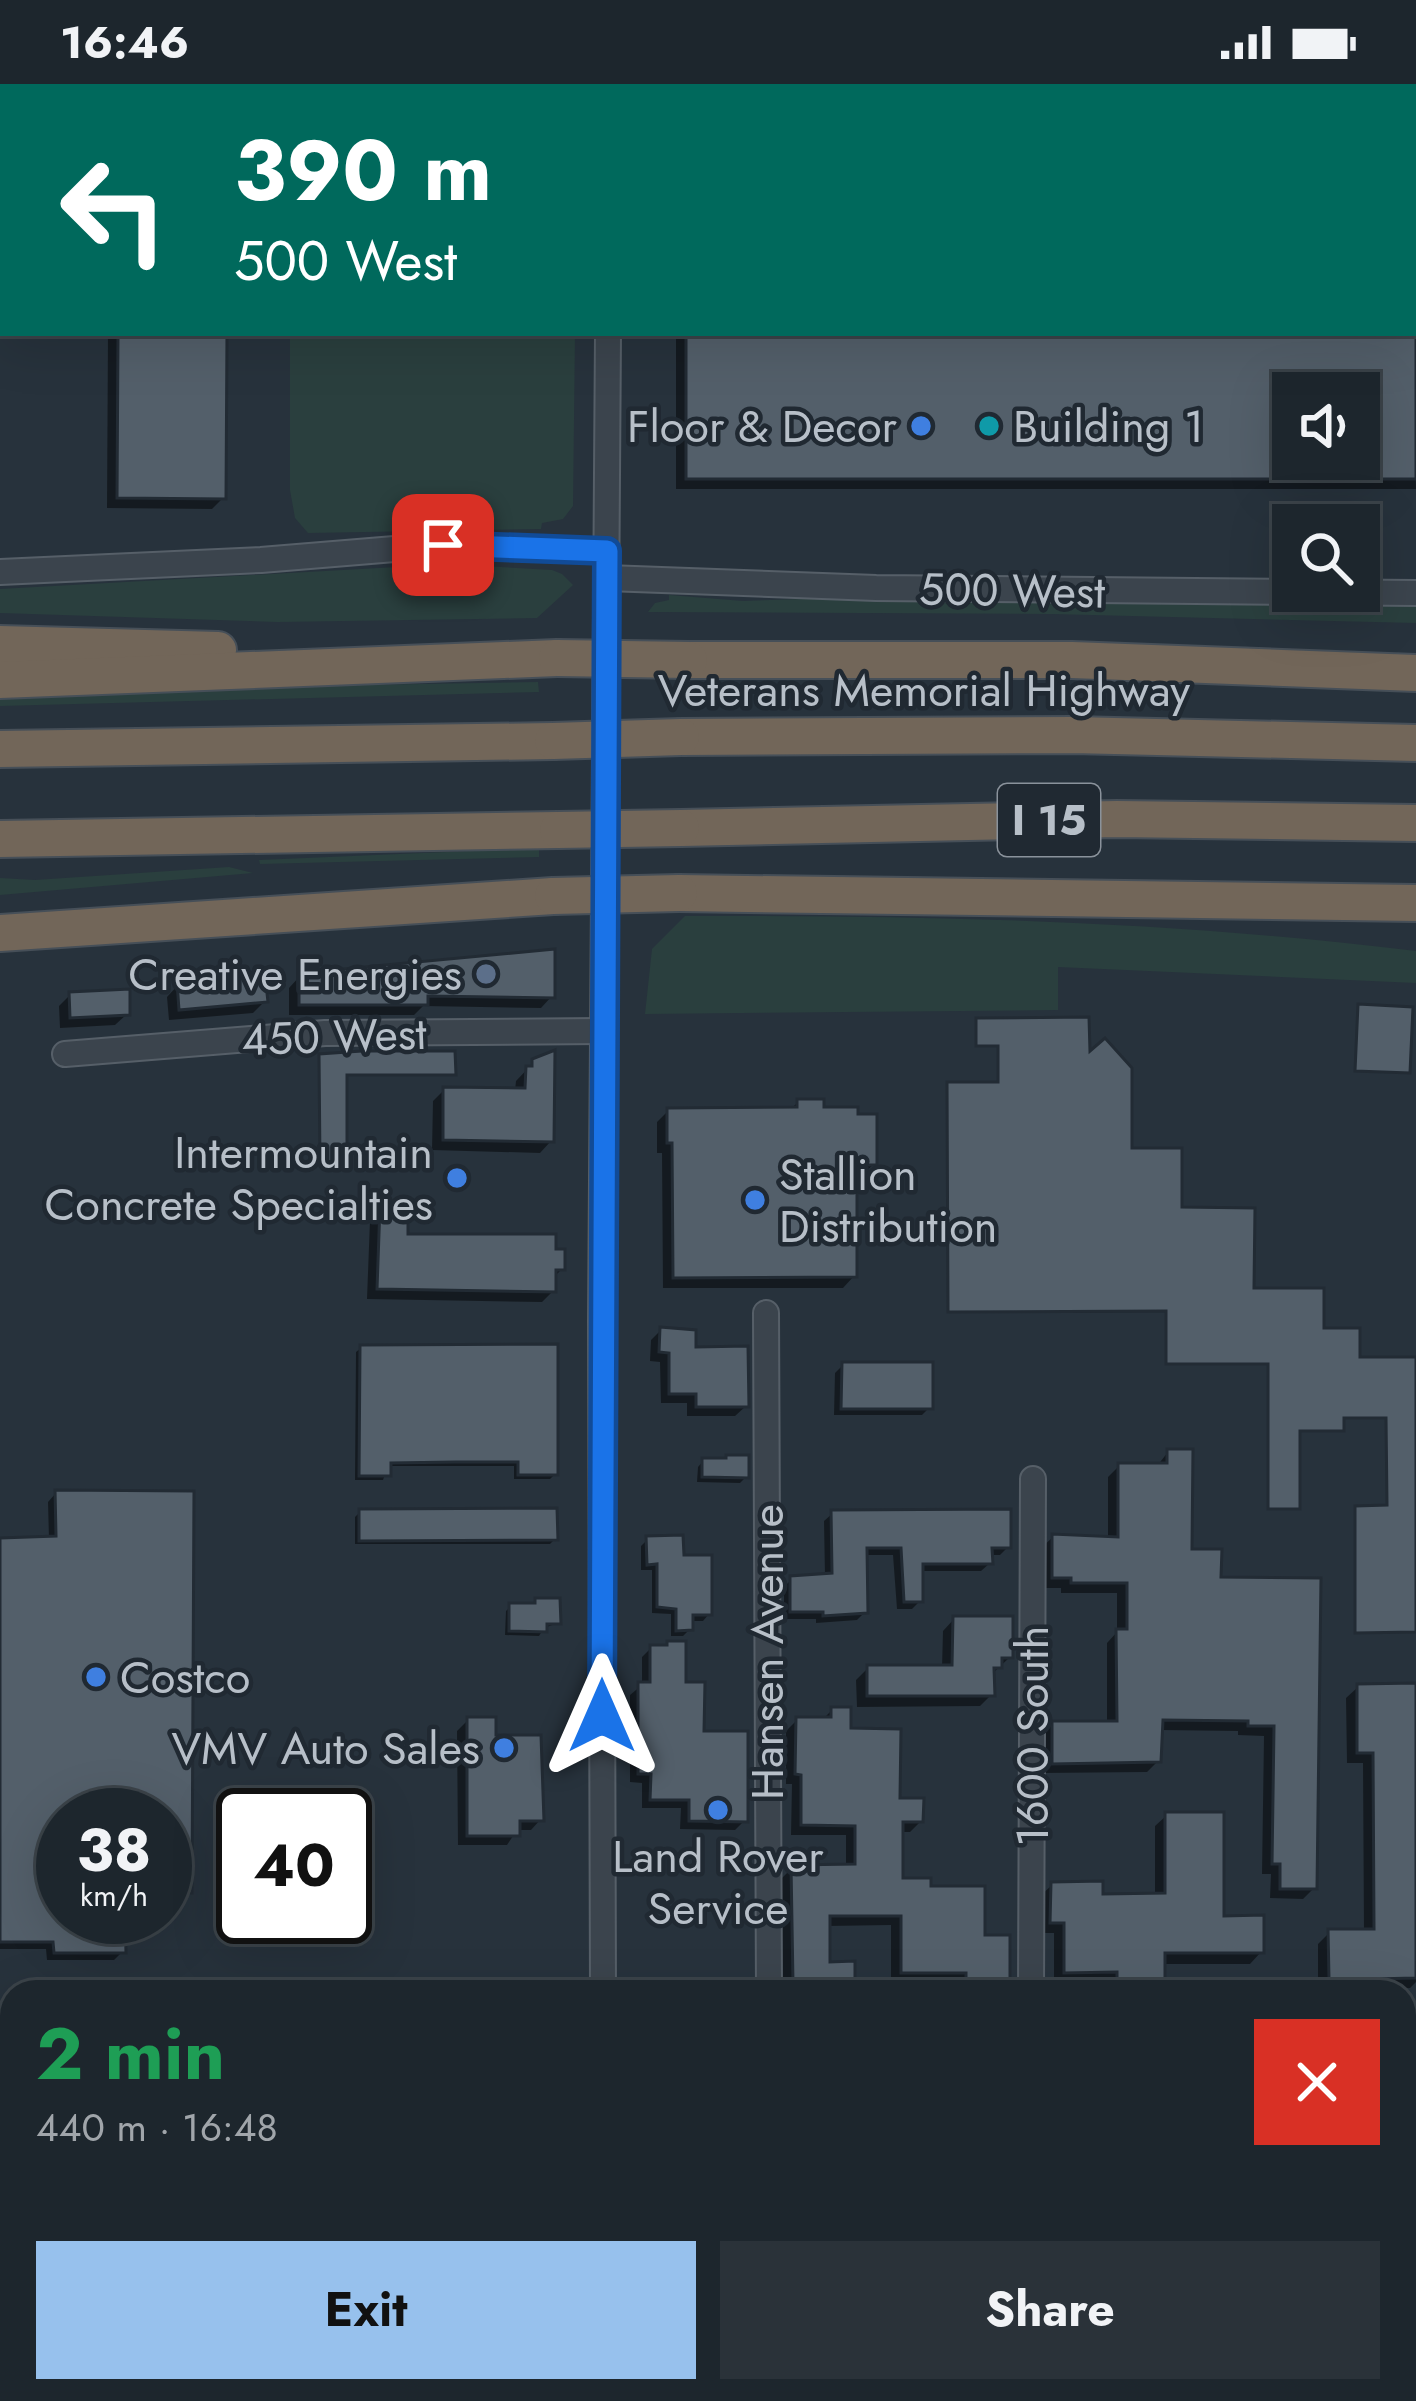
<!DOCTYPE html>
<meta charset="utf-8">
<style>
body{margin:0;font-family:Jost,sans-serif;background:#2a3239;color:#f1f3f6;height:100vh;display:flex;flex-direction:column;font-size:45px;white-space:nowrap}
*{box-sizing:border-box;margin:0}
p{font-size:39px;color:#a0a5aa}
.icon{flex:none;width:66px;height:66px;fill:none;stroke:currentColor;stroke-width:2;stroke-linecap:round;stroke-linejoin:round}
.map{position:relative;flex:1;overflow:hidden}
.panel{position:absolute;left:0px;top:1896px;width:1416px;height:423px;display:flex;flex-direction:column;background:#1d262d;border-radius:36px 36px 0 0;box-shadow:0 12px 48px #0002,0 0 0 3px #3b4349}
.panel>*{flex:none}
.hud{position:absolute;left:0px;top:0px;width:1416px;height:252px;box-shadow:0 12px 48px #0002,0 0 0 3px #3b4349;background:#00695c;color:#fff;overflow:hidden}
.tools{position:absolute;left:1272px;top:288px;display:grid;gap:24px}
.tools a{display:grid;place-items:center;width:108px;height:108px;border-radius:0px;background:#1d262d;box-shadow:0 12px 48px #0002,0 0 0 3px #3b4349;font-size:60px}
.speed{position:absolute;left:36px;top:1704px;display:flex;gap:24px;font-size:60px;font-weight:700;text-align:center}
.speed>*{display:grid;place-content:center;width:156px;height:156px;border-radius:50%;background:#1d262d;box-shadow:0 12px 48px #0002,0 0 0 3px #3b4349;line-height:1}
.speed small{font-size:30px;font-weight:400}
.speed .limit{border:6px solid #111;border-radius:18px;background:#fff;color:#111}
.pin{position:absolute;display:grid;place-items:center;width:102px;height:102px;color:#fff;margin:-51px;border-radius:24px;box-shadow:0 6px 18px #0006}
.me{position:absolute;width:132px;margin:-66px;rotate:0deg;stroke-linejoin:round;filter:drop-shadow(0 0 9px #0008)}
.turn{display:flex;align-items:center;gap:42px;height:252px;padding:0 36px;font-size:54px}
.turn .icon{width:156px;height:156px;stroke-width:2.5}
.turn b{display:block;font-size:84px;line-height:102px}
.round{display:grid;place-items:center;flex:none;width:126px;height:126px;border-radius:0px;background:#2a3239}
.head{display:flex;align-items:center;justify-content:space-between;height:204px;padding:0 36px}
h1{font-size:72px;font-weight:700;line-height:90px;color:#1e9e55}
.action{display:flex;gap:24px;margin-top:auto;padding:24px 36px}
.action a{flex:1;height:138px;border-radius:0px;background:#97c1ed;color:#111;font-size:48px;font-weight:700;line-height:138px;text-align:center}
.action a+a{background:#2a3239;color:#f1f3f6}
.status{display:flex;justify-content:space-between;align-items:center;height:84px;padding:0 60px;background:#1d262d;direction:ltr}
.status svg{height:33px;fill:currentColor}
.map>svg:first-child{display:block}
.green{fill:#2a3f3e}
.shadow{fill:#0007;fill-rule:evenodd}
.building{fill:#535f6a;stroke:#222b34;stroke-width:3;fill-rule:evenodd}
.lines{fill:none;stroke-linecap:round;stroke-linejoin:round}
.minor-casing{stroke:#565f68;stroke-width:28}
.major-casing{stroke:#444d56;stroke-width:34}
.highway-casing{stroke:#464f58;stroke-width:40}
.minor{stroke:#3b444d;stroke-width:24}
.major{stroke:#59636d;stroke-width:30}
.highway{stroke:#726659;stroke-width:36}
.highway-bridge-casing{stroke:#464f58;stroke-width:40;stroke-linecap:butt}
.highway-bridge{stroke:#726659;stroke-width:36}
.route-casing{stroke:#114b97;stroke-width:30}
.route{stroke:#1a73e8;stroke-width:21}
.shop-dot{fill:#3f7fe0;stroke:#202932;stroke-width:4.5}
.culture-dot{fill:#0f9aa8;stroke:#202932;stroke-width:4.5}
.service-dot{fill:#5c6f8a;stroke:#202932;stroke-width:4.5}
.labels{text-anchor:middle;stroke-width:9;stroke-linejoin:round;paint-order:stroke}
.shield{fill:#202932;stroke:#8a929b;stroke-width:3}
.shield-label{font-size:42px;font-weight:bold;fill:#b7bfc8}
.poi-label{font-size:45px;fill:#b7bfc8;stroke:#202932;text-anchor:end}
.street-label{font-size:45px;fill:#b7bfc8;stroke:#202932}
</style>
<div class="status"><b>16:46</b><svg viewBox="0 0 49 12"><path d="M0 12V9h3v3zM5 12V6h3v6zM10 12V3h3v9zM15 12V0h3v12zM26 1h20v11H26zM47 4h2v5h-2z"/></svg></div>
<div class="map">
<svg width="1416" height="2317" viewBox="0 0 1416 2317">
<rect width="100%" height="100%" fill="#27323c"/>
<g class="green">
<polygon points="290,249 575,249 573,422 563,435 542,439 541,445 308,449 295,434 290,406"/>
<polygon points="450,480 552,486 562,490 573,501 537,534 278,538 0,529 0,505"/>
<polygon points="669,511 743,517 893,512 1416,512 1416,539 1051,530 648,528 655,519 669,516"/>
<polygon points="538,598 539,608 0,622 0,607"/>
<polygon points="539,764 539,773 260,780 259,776"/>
<polygon points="229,783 253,789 0,811 0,794 35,796"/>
<path d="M685 832C929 831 1173 837 1416 867V899L1058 883V926L645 930 652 865Z"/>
</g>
<g class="shadow">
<polygon points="117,0 188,0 188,3 114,3"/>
<rect x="279" y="0" width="80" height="3"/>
<polygon points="721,0 1416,0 1416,86 1413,3"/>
<path d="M1413 244 1416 405H676V255L682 249H1413ZM1293 309H1359V375H1293Z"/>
<polygon points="108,249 224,249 223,414 212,425 107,424"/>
<polygon points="300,892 552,912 541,924 423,922 414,931 289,931 289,904"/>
<polygon points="178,901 265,917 253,929 169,936 167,913"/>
<polygon points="70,911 127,930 115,941 60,944 59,922"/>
<polygon points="977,937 1087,974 1129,1067 1251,1207 1321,1247 1357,1276 1416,1276 1416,1549 1355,1549 1354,1426 1386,1424 1386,1334 1341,1334 1340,1348 1297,1348 1297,1424 1268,1426 1268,1280 1165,1280 1165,1228 947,1229 947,1003 998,1001 998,963 975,963"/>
<polygon points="320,973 344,991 343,1081 319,1081"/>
<polygon points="534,978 551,1057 540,1069 432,1066 433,1017 444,1006 515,1007 516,997"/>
<polygon points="798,1018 821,1026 874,1080 862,1091 854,1091 854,1192 843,1204 663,1204 662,1069 657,1069 657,1038 668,1027 790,1026"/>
<polygon points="381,1124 395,1136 405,1153 553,1168 562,1185 553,1194 553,1207 542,1218 367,1215 370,1136"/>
<polygon points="661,1246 693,1266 746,1322 735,1332 687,1332 687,1319 661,1319 660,1278 650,1277 651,1256"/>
<polygon points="361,1264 555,1390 550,1395 514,1395 514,1382 388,1382 383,1396 355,1396 356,1268"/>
<polygon points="843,1281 930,1323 922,1331 834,1331 835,1289"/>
<polygon points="1168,1368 1189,1468 1218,1496 1318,1497 1314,1804 1303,1815 1270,1814 1271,1790 1262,1790 1264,1652 1238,1651 1238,1647 1160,1646 1158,1677 1147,1688 1042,1689 1042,1651 1053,1640 1107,1640 1107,1559 1117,1548 1117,1509 1061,1509 1061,1504 1042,1504 1042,1463 1053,1453 1108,1455 1108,1393 1119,1382 1157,1382"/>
<polygon points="703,1377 746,1393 740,1399 697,1398 698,1383"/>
<polygon points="56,1409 191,1410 189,1808 181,1816 165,1816 165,1731 63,1731 63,1833 122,1833 123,1867 114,1876 47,1876 46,1865 0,1865 0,1457 49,1455 48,1418"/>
<polygon points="360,1428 555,1455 550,1460 355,1460 355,1433"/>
<polygon points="833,1429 1008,1463 1000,1471 989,1471 990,1479 981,1487 920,1487 920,1517 912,1525 897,1525 893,1471 864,1471 865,1528 857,1536 816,1539 816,1535 784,1535 784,1503 792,1495 825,1492 824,1437"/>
<polygon points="648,1455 681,1474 709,1530 703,1537 690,1537 690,1545 683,1552 671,1552 671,1530 652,1529 652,1486 641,1486 641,1462"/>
<polygon points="536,1517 558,1539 544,1544 539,1552 505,1551 506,1527 511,1522 531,1522"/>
<polygon points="954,1535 1010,1573 991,1591 992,1610 980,1622 857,1623 856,1596 868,1584 942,1584 943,1547"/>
<polygon points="652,1563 745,1736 735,1746 680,1745 681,1724 642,1724 642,1699 630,1698 630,1611 642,1601 642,1573"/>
<polygon points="1416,1602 1416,1898 1410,1904 1318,1906 1318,1860 1330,1848 1364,1848 1363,1679 1347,1679 1346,1614 1358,1603"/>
<polygon points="832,1626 897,1717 921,1737 910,1748 900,1748 900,1797 928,1805 982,1854 1007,1901 1000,1908 956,1908 956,1899 891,1899 891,1841 827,1842 827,1881 852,1898 842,1908 783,1908 781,1795 792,1784 846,1783 846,1751 791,1751 792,1700 786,1700 786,1647 797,1636 822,1636"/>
<polygon points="468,1636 493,1654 541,1735 531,1746 517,1746 507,1761 458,1761 457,1647"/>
<polygon points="1167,1731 1221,1835 1261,1868 1250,1880 1162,1880 1162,1901 1155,1908 1107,1908 1107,1898 1054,1899 1054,1849 1040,1849 1040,1812 1052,1801 1100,1813 1155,1812 1155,1742"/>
<polygon points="1404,2001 1416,2001 1416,2317 1347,2317 1347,2307 1404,2307"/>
<polygon points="0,2017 12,2024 12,2262 0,2262"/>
<rect x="43" y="2307" width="144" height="10"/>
<rect x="286" y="2307" width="239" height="10"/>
<rect x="650" y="2307" width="404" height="10"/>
</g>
<g class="building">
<polygon points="118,249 227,249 226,415 117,414"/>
<path d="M686 249H1416V395H686ZM1293 309H1359V375H1293Z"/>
<polygon points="555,865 555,914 428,912 428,921 299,921 299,889"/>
<polygon points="265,891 268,918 179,926 177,898"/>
<polygon points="130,905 130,931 70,934 69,908"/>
<polygon points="1358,920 1413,923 1410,989 1355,987"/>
<polygon points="1089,933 1090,967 1105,954 1132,984 1132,1064 1182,1064 1182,1123 1255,1124 1254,1204 1324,1204 1324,1244 1360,1244 1360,1273 1416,1273 1416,1548 1355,1549 1355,1422 1387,1421 1386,1334 1344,1334 1344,1347 1300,1347 1300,1425 1268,1425 1268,1280 1166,1280 1166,1227 948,1228 947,998 998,998 998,962 976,962 976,934"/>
<polygon points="555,966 554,1058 443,1056 443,1003 525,1004 526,982 532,982 532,975"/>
<polygon points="362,967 455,967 456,991 347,991 347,1080 320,1080 319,970"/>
<polygon points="797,1015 824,1015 824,1023 858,1023 858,1030 877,1030 877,1081 857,1081 857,1193 673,1194 672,1059 667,1059 667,1024 797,1023"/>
<polygon points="380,1121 398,1121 398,1133 408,1133 408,1150 556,1150 556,1165 565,1165 565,1186 556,1186 556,1208 377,1205"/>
<polygon points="660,1243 696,1246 696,1263 748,1262 749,1323 696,1323 696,1310 669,1310 669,1269 659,1268"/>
<polygon points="558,1260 558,1391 518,1391 518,1378 456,1378 391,1379 391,1392 359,1392 360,1261"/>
<polygon points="842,1278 933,1278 933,1325 841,1325"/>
<polygon points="1167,1365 1193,1365 1192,1465 1222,1465 1221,1493 1321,1494 1317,1805 1280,1805 1280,1780 1272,1780 1274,1642 1248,1642 1248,1637 1163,1636 1161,1678 1052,1680 1052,1637 1117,1637 1116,1545 1127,1545 1127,1499 1071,1499 1071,1494 1052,1494 1052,1450 1118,1453 1118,1379 1167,1379"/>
<polygon points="726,1371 749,1371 749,1394 702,1393 702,1374 726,1374"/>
<polygon points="55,1406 194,1407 192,1809 165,1809 165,1731 63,1731 63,1833 125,1833 126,1869 54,1869 53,1858 0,1858 0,1454 56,1452"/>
<polygon points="557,1424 558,1456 359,1457 359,1425"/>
<polygon points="1011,1425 1011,1464 992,1464 993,1480 923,1480 923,1518 904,1518 901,1464 867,1464 868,1529 823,1532 823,1528 790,1528 790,1492 832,1489 831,1426"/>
<polygon points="683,1451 684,1471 712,1471 712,1531 693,1531 693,1546 676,1547 676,1525 657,1523 657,1480 647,1481 646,1452"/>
<polygon points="535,1514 560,1514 561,1540 547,1540 547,1548 509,1547 509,1519 535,1519"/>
<polygon points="953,1532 1013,1532 1013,1574 1002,1574 1002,1584 994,1584 995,1612 867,1612 867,1581 952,1581"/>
<polygon points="667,1557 686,1557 686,1598 705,1598 704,1647 748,1647 748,1738 689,1737 689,1716 650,1716 651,1690 638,1690 638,1598 650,1598 650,1561 667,1561"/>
<polygon points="1416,1599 1416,1894 1329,1896 1328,1845 1374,1845 1373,1669 1357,1669 1357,1600"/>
<polygon points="831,1623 851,1623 851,1644 901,1645 900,1714 924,1714 923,1738 903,1738 903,1794 931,1794 931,1802 985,1802 985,1851 1010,1851 1010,1902 966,1902 966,1889 901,1889 901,1832 830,1832 830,1878 855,1877 855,1899 793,1900 791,1781 855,1780 855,1742 801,1741 801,1691 795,1690 796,1633 831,1633"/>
<polygon points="467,1633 496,1633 496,1651 541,1651 544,1737 520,1737 520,1752 467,1752"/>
<polygon points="1165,1728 1224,1728 1224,1832 1264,1831 1264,1869 1165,1869 1165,1903 1117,1903 1117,1888 1064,1889 1064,1839 1050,1839 1051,1798 1103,1797 1103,1810 1165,1809"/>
</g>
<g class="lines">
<g class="minor-casing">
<g id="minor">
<polyline points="609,3 609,0"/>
<polyline points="0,488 261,476 443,461 607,467"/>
<polyline points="607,494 876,504 1416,509"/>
<polyline points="65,970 325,949 603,947"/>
<polyline points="766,1229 769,1908"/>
<polyline points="603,1908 601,1238 608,249"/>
<polyline points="1031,1908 1033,1395"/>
<polyline points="604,2307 604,2317"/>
<polyline points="1146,2307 1146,2317"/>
</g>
</g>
<g class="major-casing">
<g id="major">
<polyline points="0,1949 12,1949"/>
<polyline points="1404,1949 1416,1949"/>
</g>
</g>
<g class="highway-casing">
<g id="highway">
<polyline points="0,560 218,566"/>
<polyline points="689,576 1072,576 1416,589"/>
<polyline points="0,596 557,574"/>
<polyline points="681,653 1073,651 1416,659"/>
<polyline points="0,665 553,657"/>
<polyline points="681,744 1117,735 1416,739"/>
<polyline points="0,755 558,746"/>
<polyline points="679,809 1416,819"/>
<polyline points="0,849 553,812"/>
</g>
</g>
<use href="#minor" class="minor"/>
<use href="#major" class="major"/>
<use href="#highway" class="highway"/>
<g class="highway-bridge-casing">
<g id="highway-bridge">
<polyline points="557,574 689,576"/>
<polyline points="553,657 681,653"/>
<polyline points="558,746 681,744"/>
<polyline points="553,812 679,809"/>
</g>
</g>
<use href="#highway-bridge" class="highway-bridge"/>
</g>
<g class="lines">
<g class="route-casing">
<polyline id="route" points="443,461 607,467 602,1632"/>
</g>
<use href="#route" class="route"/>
</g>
<g class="shop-dot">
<circle cx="921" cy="342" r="12"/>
<circle cx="457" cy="1094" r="12"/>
<circle cx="755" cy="1116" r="12"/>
<circle cx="96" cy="1593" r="12"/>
<circle cx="504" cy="1664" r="12"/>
<circle cx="718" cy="1726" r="12"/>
</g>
<circle class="culture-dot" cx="989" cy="342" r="12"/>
<circle class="service-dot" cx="486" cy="890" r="12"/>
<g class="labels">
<rect class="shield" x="998" y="700" width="102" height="72" rx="9"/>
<g class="shield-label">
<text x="1049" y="751">I 15</text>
</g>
<g class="poi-label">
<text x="897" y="358">Floor &amp; Decor</text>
<text x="1013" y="358" text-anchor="start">Building 1</text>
<text x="462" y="906">Creative Energies</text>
<text x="433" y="1084">Intermountain<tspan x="433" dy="52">Concrete Specialties</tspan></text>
<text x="779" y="1106" text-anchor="start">Stallion<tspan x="779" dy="52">Distribution</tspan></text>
<text x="120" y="1609" text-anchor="start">Costco</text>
<text x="480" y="1680">VMV Auto Sales</text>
<text x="718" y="1788" text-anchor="middle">Land Rover<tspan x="718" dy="52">Service</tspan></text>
</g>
<g class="street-label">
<text transform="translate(1012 506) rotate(1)" y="16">500 West</text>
<text x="924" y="622">Veterans Memorial Highway</text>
<text transform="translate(334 952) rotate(-2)" y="16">450 West</text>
<text transform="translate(767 1568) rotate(-90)" y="16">Hansen Avenue</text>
<text transform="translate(1032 1652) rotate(-90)" y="16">1600 South</text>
</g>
</g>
</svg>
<div class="tools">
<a><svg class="icon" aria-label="sound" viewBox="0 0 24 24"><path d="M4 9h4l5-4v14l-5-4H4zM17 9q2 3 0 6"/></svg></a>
<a><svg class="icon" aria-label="search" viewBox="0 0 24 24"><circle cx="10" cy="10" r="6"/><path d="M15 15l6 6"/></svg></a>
</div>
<div class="speed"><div>38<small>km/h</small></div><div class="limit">40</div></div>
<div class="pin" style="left:443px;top:461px;background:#d93025"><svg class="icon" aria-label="arrive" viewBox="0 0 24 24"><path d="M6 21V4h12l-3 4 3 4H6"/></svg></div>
<svg class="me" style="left:602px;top:1632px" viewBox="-20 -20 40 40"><path d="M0-17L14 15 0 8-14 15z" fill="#1a73e8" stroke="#fff" stroke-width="4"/></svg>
<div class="hud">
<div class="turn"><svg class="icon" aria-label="left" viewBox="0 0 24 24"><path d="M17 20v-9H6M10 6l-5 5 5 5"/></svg><div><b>390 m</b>500 West</div></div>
</div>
<section class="panel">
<div class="head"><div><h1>2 min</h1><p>440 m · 16:48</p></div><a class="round" style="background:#d93025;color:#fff"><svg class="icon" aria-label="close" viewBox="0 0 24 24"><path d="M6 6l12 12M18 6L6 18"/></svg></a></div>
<div class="action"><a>Exit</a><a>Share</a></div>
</section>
</div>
